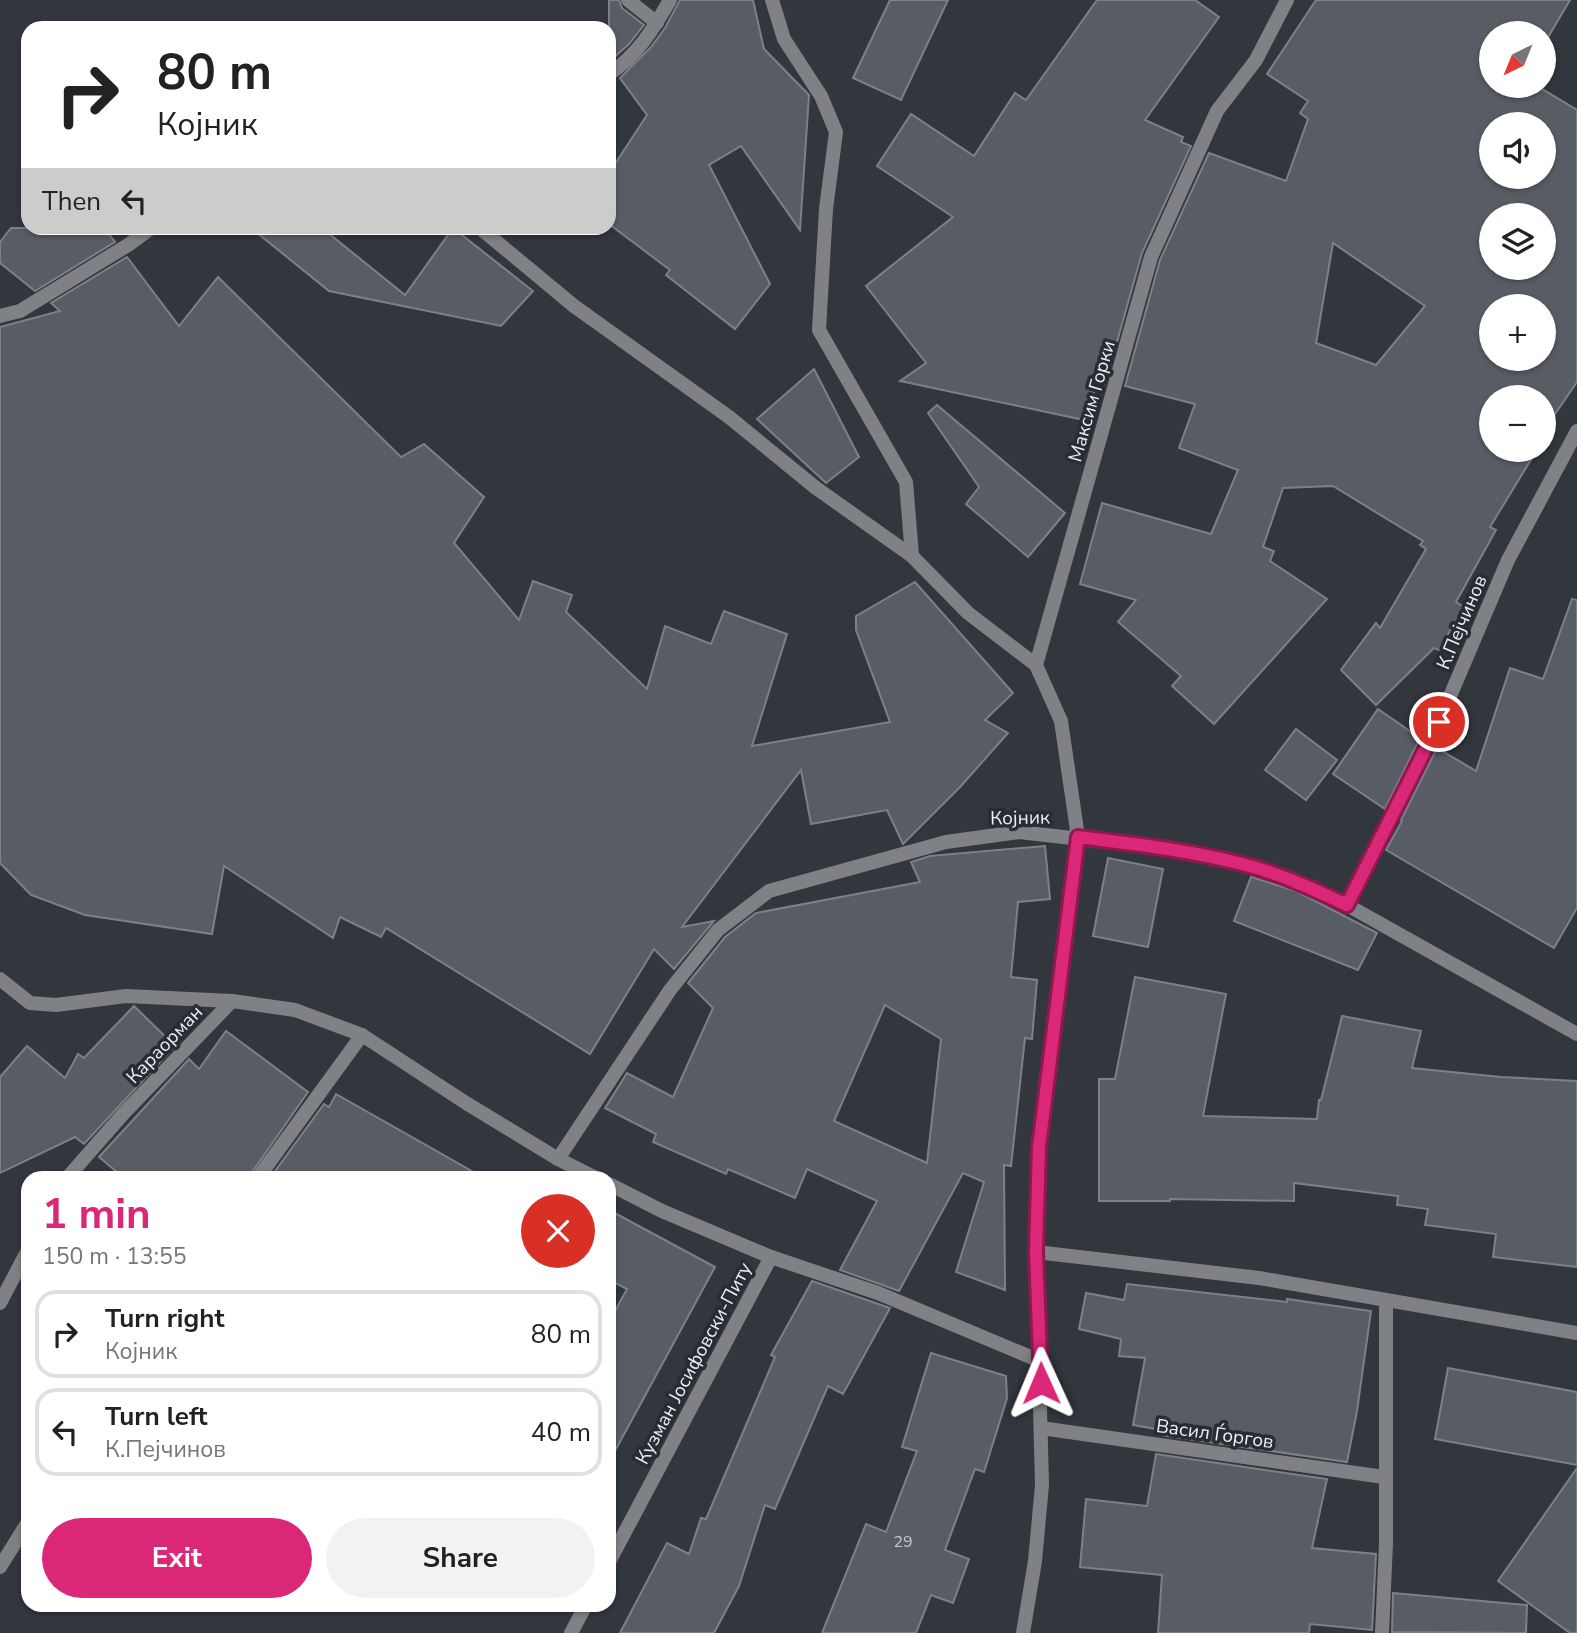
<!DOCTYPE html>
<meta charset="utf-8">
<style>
body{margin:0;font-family:"Nunito Sans",sans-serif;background:#f2f2f2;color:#222;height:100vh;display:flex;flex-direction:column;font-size:26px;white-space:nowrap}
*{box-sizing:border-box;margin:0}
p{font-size:23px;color:#767676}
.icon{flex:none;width:38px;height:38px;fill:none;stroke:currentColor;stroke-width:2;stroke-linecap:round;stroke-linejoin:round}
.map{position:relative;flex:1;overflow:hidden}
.details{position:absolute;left:21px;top:1171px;width:595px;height:441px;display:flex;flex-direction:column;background:#fff;border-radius:21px;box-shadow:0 2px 5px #0004}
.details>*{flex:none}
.hud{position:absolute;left:21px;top:21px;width:595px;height:214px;border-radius:21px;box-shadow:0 2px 5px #0004;background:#fff;color:#222;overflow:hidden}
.needle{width:46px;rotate:223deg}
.controls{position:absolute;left:1479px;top:21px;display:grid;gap:14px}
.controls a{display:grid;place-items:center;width:77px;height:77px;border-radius:50%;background:#fff;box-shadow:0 2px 5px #0004;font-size:35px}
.pin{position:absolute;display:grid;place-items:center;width:60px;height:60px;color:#fff;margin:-30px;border:4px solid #fff;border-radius:50%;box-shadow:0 2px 7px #0007}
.me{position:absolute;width:77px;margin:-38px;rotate:359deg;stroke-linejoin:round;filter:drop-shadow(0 0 5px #0008)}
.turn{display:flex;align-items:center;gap:24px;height:147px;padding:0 21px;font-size:32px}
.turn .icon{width:91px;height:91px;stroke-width:2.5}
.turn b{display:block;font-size:49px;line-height:60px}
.then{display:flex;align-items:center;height:66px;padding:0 21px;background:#0003;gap:14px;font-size:26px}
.round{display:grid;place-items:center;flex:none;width:74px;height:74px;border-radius:37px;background:#f2f2f2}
.headline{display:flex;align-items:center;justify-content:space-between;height:119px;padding:0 21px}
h1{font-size:42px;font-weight:700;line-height:52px;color:#db2777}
.action{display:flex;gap:14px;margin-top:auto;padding:14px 21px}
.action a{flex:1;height:80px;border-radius:42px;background:#db2777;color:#fff;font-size:28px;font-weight:700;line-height:80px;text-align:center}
.action a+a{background:#f2f2f2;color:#222}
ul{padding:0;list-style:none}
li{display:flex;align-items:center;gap:21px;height:88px;margin:0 14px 10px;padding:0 7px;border:4px solid #e0e0e0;border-radius:21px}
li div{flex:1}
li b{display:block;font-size:26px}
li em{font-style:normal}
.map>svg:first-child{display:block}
.building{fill:#585c64;stroke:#7c8189;stroke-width:2;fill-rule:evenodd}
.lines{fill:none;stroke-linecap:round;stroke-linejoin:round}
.minor{stroke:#7f8185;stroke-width:14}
.route-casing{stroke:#8e194d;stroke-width:18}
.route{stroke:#db2777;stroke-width:12}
.labels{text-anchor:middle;stroke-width:7;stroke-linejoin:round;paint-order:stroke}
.number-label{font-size:16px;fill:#c6cace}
.street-label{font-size:19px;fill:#ebeef2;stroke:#282c33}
</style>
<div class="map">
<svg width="1577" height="1633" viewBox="0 0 1577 1633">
<rect width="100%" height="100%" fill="#32363d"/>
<g class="building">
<polygon points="609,0 619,0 622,8 644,25 629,44 609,62"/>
<polygon points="680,0 753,0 764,49 809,95 800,230 741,146 709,165 770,284 735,329 666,275 670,270 609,224 609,173 647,115 620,78 651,47 665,28"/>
<polygon points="890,0 948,0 901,100 853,78"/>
<polygon points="1097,0 1195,0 1219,17 1145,120 1183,137 1181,142 1191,146 1142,253 1106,381 1099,379 1084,420 900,381 926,363 866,286 953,217 877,166 911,114 974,156 1015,93 1026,100"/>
<path d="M1316 0H1570L1544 44V33H1491V86H1537L1577 110V382L1544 430V397H1491V450H1530L1527 455 1532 458 1490 527 1496 530 1456 602 1464 607 1439 650 1434 648 1376 705 1341 670 1376 623 1380 628 1426 549 1420 545 1423 541 1333 486 1283 488 1263 547 1274 551 1270 561 1327 599 1214 724 1172 686 1181 676 1118 622 1136 600 1080 584 1102 503 1211 534 1238 470 1179 448 1195 404 1125 386 1160 260 1209 153 1286 181 1308 119 1300 113 1308 101 1267 74ZM1491 124H1544V177H1491ZM1491 215H1544V268H1491ZM1333 243 1425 306 1376 365 1316 343ZM1491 306H1544V359H1491Z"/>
<polygon points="11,228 104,228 115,242 35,291 0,263 0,242"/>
<polygon points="251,228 322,228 405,295 453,228 533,291 501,326 329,291"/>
<polygon points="127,257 179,326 218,277 401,457 424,444 484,497 454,543 519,620 533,581 572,595 566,612 647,689 665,626 711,644 724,611 787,634 752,746 890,722 856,630 856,616 915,582 1013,693 985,720 1008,733 961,786 903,844 887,810 811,824 801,770 682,927 714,921 674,969 654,949 590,1054 386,928 381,937 340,917 333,938 224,866 212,934 85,915 31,895 0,863 0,327 60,311 51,303"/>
<polygon points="814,369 859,457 826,483 757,419"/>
<polygon points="937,405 1065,513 1028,557 966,504 979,487 928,413"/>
<polygon points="1572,599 1577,600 1577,908 1554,948 1386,850 1402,821 1401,820 1437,748 1476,771 1510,668 1543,679"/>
<polygon points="1378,709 1420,738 1385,809 1333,774"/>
<polygon points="1296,729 1337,760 1306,800 1265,770"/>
<path d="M1045 846 1050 899 1018 902 1011 977 1037 980 1032 1039 1025 1038 1011 1166 1004 1165 1005 1290 956 1272 984 1182 963 1173 899 1291 840 1270 877 1201 807 1169 795 1198 728 1169 726 1174 653 1142 656 1134 605 1108 627 1073 673 1097 713 1008 688 983 725 937 756 913 920 882 911 862 930 856ZM885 1005 941 1039 927 1163 834 1121Z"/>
<polygon points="1108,858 1163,869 1148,947 1093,936"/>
<polygon points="1251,877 1296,891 1377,933 1358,970 1234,921"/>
<polygon points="1135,977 1226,994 1203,1116 1317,1119 1319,1100 1321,1100 1342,1016 1421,1031 1412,1068 1501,1077 1577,1081 1577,1267 1493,1257 1496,1234 1425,1225 1428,1209 1397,1205 1398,1196 1294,1183 1294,1201 1170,1199 1170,1201 1099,1201 1099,1079 1115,1079"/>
<polygon points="134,1006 175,1046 84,1144 75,1137 0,1173 0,1077 27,1046 65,1078 78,1054 84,1058"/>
<polygon points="226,1031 308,1092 248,1178 124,1178 99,1157 189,1059 199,1069"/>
<polygon points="336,1094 484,1178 270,1178 324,1104 329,1107"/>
<polygon points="609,1210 715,1267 609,1462 609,1322 627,1289 609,1280"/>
<polygon points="812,1281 890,1308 843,1394 828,1386 775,1509 765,1505 739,1586 714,1633 620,1633 667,1543 689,1554 701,1518 706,1519 775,1357 771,1355"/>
<polygon points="1127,1284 1287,1302 1287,1299 1371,1311 1357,1411 1347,1462 1160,1435 1161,1430 1133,1425 1145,1358 1119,1356 1121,1339 1079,1329 1086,1293 1124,1300"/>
<polygon points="931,1353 1006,1376 1007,1398 984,1472 975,1469 945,1550 969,1559 953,1603 931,1595 916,1633 822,1633 866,1524 886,1532 917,1451 902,1447"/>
<polygon points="1448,1368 1577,1392 1577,1465 1435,1439"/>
<polygon points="1156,1454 1327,1479 1312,1548 1376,1554 1372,1630 1310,1624 1309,1633 1158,1633 1162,1575 1080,1567 1086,1499 1147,1506"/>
<polygon points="1577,1468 1577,1633 1570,1633 1498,1581"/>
<polygon points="1393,1593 1527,1605 1526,1633 1392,1632"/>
</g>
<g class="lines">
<g class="minor">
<polyline points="628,0 657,23"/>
<polyline points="772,0 784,39 821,96 836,132 826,209 819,330 906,482 912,556"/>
<path d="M609 74C637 56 654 28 670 0"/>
<polyline points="480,228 574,306 729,417 816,488 912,556 968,613 1036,665"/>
<polyline points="0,316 20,311 128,245 151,228"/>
<polyline points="1347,905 1439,722 1508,560 1577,431"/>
<polyline points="0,979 30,1003 56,1005 126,996 232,1001 295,1010 362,1035 466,1103 558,1159 596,1178"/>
<polyline points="558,1159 670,990 718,930 769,891 946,842 1019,832 1159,848 1243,864 1300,882 1347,905 1577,1034"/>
<polyline points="67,1178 124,1113 232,1001"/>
<polyline points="258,1178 362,1035"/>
<polyline points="609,1184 662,1211 771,1257 878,1293 1040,1361"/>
<polyline points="1036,1252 1259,1278 1577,1333"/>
<polyline points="0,1303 28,1250"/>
<polyline points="1041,1428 1384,1477"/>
<polyline points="609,1562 771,1257"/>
<polyline points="0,1567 28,1522"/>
<polyline points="571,1633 586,1605"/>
<polyline points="1023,1633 1035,1561 1042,1485 1036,1252 1039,1147 1078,837 1061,721 1036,665 1151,257 1217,111 1256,60 1287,0"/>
<polyline points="1382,1633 1386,1543 1386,1300"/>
</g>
</g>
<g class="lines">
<g class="route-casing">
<path id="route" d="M1041 1383 1036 1252 1039 1147 1078 837C1133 844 1188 850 1242 864 1279 873 1313 889 1347 905L1439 722"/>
</g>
<use href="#route" class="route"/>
</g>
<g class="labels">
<g class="number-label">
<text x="903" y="1547">29</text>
</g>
<g class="street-label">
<text transform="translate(1091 401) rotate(-74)" y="7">Максим Горки</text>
<text transform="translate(1461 622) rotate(-67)" y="7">К.Пејчинов</text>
<text transform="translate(1020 817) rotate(-1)" y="7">Којник</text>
<text transform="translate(164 1044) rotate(-46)" y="7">Караорман</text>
<text transform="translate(693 1363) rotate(-62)" y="7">Кузман Јосифовски-Питу</text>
<text transform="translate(1215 1433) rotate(8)" y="7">Васил Ѓоргов</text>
</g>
</g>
</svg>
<div class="controls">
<a><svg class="needle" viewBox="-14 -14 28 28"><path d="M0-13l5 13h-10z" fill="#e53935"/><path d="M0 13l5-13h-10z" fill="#767676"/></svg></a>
<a><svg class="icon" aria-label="sound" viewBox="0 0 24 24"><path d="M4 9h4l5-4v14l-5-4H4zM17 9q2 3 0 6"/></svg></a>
<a><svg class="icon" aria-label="layers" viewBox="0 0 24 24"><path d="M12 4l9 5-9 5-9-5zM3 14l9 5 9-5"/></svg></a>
<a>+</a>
<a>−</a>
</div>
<div class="pin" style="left:1439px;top:722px;background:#d93025"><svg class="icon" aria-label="arrive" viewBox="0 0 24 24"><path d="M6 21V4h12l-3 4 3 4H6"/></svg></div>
<svg class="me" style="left:1041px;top:1383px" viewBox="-20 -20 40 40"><path d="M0-17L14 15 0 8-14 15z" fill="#db2777" stroke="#fff" stroke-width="4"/></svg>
<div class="hud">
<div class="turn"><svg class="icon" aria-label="right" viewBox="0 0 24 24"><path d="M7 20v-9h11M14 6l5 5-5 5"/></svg><div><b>80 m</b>Којник</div></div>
<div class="then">Then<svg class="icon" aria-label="left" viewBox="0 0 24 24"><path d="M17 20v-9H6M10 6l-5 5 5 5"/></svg></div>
</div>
<section class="details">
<div class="headline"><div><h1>1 min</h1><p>150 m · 13:55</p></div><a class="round" style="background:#d93025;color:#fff"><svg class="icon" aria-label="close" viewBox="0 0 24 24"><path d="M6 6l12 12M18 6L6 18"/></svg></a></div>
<ul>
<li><svg class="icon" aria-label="right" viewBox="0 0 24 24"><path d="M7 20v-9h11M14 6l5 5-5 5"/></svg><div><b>Turn right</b><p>Којник</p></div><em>80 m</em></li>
<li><svg class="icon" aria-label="left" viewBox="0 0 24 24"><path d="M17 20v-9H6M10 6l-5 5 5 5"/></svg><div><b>Turn left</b><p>К.Пејчинов</p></div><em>40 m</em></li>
</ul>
<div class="action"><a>Exit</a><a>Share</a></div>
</section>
</div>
